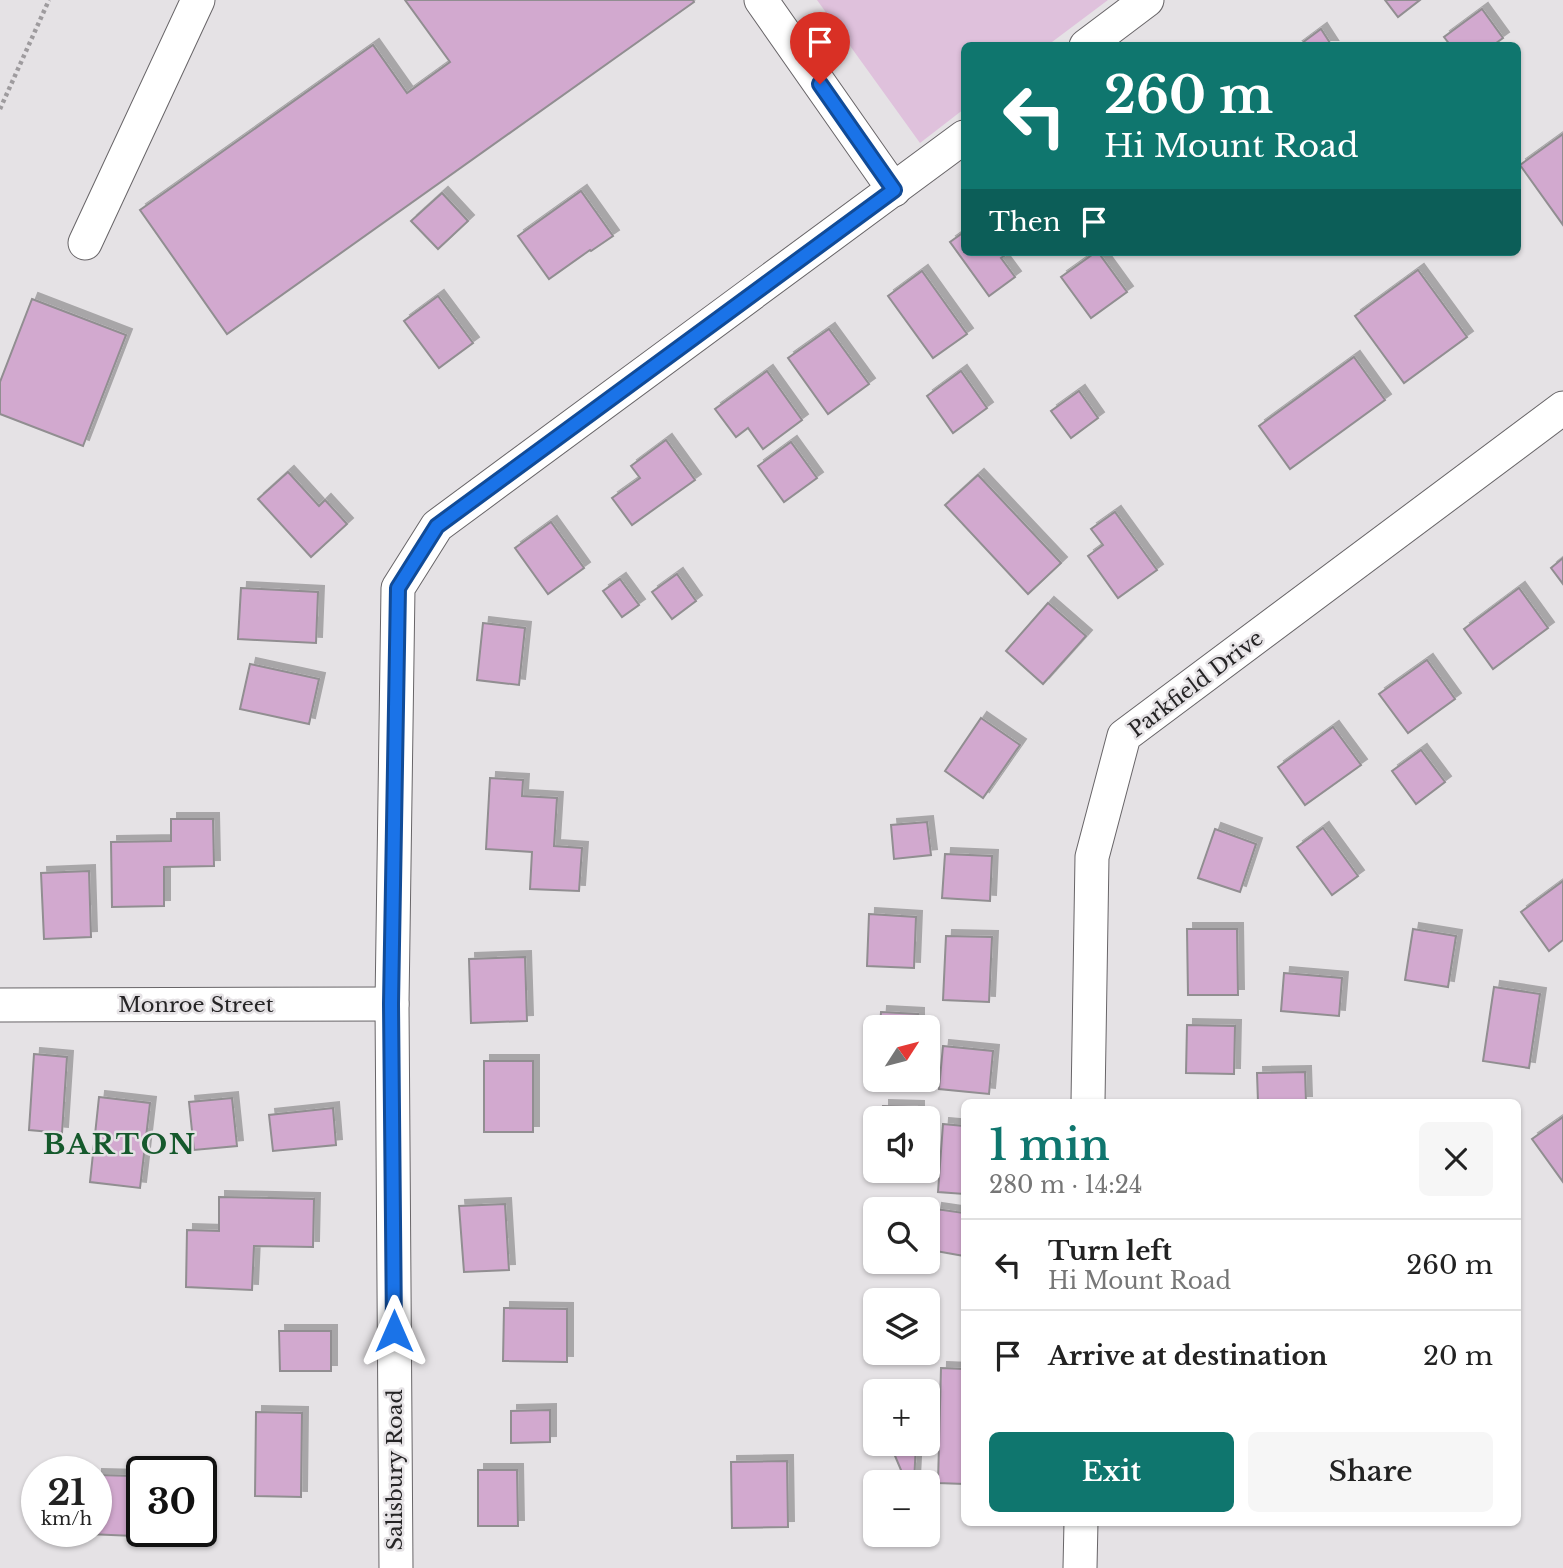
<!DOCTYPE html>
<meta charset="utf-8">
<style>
body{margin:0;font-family:"Libre Baskerville",serif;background:#f6f6f6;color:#222;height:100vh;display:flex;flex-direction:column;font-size:26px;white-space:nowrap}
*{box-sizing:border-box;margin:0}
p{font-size:23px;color:#767676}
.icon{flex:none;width:38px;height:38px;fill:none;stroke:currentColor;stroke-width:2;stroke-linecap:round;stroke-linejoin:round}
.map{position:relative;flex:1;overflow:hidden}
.sheet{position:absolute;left:961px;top:1099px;width:560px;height:427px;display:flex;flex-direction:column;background:#fff;border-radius:10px;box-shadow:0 2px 5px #0004}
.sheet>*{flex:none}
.hud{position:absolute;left:961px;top:42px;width:560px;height:214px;border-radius:10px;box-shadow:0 2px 5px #0004;background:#0f766e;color:#fff;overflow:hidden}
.needle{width:46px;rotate:54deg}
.controls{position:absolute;left:863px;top:1015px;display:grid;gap:14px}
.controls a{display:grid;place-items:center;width:77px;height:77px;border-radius:10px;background:#fff;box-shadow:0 2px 5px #0004;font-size:35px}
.speed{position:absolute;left:21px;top:1456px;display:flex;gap:14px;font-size:35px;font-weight:700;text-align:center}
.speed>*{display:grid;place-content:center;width:91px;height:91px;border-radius:50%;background:#fff;box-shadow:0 2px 5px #0004;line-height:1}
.speed small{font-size:18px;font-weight:400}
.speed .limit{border:4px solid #111;border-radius:10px;background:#fff;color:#111}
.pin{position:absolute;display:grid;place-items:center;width:60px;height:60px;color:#fff;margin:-72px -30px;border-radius:50% 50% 50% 0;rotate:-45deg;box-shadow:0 0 7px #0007}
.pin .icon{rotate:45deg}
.me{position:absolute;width:77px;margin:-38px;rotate:0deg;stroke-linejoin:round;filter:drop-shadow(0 0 5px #0008)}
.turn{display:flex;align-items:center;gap:24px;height:147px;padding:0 28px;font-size:32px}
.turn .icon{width:91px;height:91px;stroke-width:2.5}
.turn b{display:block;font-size:49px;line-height:60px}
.then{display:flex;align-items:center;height:66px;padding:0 28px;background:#0003;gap:14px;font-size:26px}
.round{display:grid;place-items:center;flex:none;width:74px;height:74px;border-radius:10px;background:#f6f6f6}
.headline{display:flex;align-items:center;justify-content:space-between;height:119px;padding:0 28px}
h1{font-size:42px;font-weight:600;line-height:52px;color:#0f766e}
.primary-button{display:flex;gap:14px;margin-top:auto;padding:14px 28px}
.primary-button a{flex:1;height:80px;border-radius:10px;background:#0f766e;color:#fff;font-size:28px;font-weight:600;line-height:80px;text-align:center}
.primary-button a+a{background:#f6f6f6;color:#222}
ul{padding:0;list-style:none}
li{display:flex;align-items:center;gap:21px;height:91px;padding:0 28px;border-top:2px solid #e0e0e0}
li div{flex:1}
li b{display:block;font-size:26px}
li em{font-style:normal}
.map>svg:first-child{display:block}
.green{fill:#dfc1dc}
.building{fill:#d2a9cf;stroke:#918e91;stroke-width:2;filter:url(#shadow)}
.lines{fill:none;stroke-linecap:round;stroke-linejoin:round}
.minor-casing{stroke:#686568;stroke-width:35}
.path{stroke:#9e9b9e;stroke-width:4.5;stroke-dasharray:3.5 3.5;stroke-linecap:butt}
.minor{stroke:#fff;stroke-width:33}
.route-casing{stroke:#114b97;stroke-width:18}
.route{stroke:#1a73e8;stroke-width:12}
.labels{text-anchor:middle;stroke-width:5;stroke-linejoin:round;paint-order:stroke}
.street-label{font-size:21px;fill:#252425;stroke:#e5e2e5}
.district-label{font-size:28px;font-weight:bold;letter-spacing:2px;fill:#15592c;stroke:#e5e2e5}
</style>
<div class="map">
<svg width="1563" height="1568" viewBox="0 0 1563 1568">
<defs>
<filter id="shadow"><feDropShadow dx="6" dy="-6" stdDeviation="0" flood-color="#0004"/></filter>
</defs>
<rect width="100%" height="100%" fill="#e5e2e5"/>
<polygon class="green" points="817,0 1108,0 1048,45 964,46 964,109 920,143"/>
<g class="building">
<polygon points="405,0 693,0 694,2 227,334 140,210 373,45 407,93 450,62"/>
<polygon points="1385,0 1420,0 1398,17"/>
<polygon points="1482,9 1503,38 1492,46 1451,46 1444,37"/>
<polygon points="1321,29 1332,46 1298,46"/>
<polygon points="1563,134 1563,225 1520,165"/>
<polygon points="581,191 613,236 591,251 590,250 549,279 518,236"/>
<polygon points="442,193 468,221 438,249 411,221"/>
<polygon points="964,232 964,252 1010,252 1001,258 1015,277 989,296 950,242"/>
<polygon points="1096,252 1098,252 1127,292 1091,318 1061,277"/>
<polygon points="1418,270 1467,337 1404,383 1355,316"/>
<polygon points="922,271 967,334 933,358 888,296"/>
<polygon points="438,296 473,343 439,368 404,321"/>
<polygon points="32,299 126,335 83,446 0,414 0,382"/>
<polygon points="829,329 869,384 828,414 788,358"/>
<polygon points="1354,357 1385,400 1290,469 1259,426"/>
<polygon points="767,371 802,420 763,449 748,428 736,437 715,409"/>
<polygon points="961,371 987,408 953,433 927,396"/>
<polygon points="1079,391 1098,418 1071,438 1051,411"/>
<polygon points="666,440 695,480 632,525 612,498 640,478 631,466"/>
<polygon points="791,442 817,478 784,502 758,466"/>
<polygon points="288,472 319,506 325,500 347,524 311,557 258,499"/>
<polygon points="978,475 1061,563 1028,594 945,505"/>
<polygon points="1115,512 1157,570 1118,598 1088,556 1103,545 1091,529"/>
<polygon points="551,522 584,568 548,594 515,548"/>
<polygon points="1563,558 1563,584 1551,568"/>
<polygon points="677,574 696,601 672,619 652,592"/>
<polygon points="620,579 639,605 622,617 603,591"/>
<polygon points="241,588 318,592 316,643 238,639"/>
<polygon points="1519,588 1548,628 1493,669 1464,629"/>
<polygon points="1048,603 1086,636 1043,684 1006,651"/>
<polygon points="483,623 525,628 519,685 477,680"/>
<polygon points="1427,660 1455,699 1408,733 1379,694"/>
<polygon points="250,664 319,679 309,724 240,709"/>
<polygon points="981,718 1020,745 983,798 945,771"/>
<polygon points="1333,727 1361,765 1305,805 1278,767"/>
<polygon points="1421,750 1445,782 1416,804 1392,771"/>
<polygon points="490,778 523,780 522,796 557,798 554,846 582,848 579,891 530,889 532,852 486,849"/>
<polygon points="171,819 213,819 214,866 164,867 164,906 112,907 111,842 171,841"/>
<polygon points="927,822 931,855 894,859 891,825"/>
<polygon points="1323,828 1358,876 1332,895 1297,847"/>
<polygon points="1215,829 1256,844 1240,892 1198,878"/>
<polygon points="945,854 992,856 990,901 942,898"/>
<polygon points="89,871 91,937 44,939 41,873"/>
<polygon points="1563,881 1563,940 1549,951 1521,912"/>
<polygon points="869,914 916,917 914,968 867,966"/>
<polygon points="1187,929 1237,929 1238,995 1188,995"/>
<polygon points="1413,929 1456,936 1448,987 1405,980"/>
<polygon points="946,936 992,937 989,1002 943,1000"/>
<polygon points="525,957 527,1021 471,1023 469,959"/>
<polygon points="1284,973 1342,978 1339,1016 1281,1011"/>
<polygon points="1494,987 1540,994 1529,1068 1483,1061"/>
<polygon points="881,1012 918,1014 918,1027 880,1027"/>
<polygon points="1187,1025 1235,1026 1234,1074 1186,1073"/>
<polygon points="943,1046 993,1051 989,1094 939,1089"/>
<polygon points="34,1054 67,1057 62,1133 29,1130"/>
<rect x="484" y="1061" width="49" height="71"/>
<polygon points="1305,1072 1306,1102 1258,1102 1257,1073"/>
<polygon points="99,1097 150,1103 140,1188 90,1182"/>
<polygon points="232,1098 237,1146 194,1150 189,1102"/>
<polygon points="883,1106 918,1107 918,1118 883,1118"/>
<polygon points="333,1108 336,1145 273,1151 269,1115"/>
<polygon points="1563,1117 1563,1182 1532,1139"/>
<polygon points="943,1124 964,1126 964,1194 938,1192"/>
<polygon points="219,1197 314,1199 313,1247 254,1246 252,1290 186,1287 187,1230 219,1231"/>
<polygon points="505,1204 509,1270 464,1272 459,1206"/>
<polygon points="936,1209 964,1213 964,1256 930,1250"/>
<polygon points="504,1308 567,1309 567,1362 503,1361"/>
<polygon points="279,1331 331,1331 331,1371 280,1371"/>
<polygon points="941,1368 964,1369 964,1484 938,1483"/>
<polygon points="550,1410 550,1442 511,1443 511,1411"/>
<polygon points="256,1412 302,1413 301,1497 255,1496"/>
<polygon points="890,1444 916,1444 914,1482 906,1482"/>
<polygon points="787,1461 788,1527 732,1528 731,1462"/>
<polygon points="478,1470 517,1470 518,1526 478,1526"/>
<polygon points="96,1475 136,1476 134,1536 88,1534 88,1531 96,1531"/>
</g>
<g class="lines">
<g class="minor-casing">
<g id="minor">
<polyline points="761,0 894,190"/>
<polyline points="1086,46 1147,0"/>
<polyline points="85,243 198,0"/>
<polyline points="0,1005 392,1004"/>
<polyline points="1088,1102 1092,857 1124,736 1563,408"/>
<polyline points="396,1568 392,1004 398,588 437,526 964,137"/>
<polyline points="1080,1568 1081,1522"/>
</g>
</g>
<polyline class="path" points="0,109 49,0"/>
<use href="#minor" class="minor"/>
</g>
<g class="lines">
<g class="route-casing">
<polyline id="route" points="394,1331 391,1004 398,588 437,526 894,190 820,84"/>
</g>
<use href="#route" class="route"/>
</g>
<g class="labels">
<g class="street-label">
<text transform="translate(1196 684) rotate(-37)" y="7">Parkfield Drive</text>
<text x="196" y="1012">Monroe Street</text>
<text transform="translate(395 1470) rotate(-90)" y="7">Salisbury Road</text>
</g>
<g class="district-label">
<text x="120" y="1154">BARTON</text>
</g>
</g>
</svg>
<div class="controls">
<a><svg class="needle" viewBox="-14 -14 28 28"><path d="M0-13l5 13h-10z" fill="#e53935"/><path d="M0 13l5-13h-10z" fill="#767676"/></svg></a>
<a><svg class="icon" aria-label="sound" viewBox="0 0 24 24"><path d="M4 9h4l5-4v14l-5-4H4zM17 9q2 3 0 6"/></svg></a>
<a><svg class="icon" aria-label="search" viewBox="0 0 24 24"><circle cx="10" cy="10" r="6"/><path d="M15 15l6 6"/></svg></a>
<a><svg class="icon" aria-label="layers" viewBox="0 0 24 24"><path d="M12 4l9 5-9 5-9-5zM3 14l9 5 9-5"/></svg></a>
<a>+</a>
<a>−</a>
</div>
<div class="speed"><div>21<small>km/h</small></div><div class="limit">30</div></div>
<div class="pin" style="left:820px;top:84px;background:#d93025"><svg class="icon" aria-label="arrive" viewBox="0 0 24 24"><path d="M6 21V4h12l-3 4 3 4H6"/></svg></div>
<svg class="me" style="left:394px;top:1331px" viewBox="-20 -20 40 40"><path d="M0-17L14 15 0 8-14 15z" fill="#1a73e8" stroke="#fff" stroke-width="4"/></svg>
<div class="hud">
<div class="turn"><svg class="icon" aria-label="left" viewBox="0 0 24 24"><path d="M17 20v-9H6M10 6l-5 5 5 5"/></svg><div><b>260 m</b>Hi Mount Road</div></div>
<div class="then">Then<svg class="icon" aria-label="arrive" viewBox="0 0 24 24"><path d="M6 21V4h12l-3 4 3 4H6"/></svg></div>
</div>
<section class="sheet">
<div class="headline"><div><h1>1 min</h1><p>280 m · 14:24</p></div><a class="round"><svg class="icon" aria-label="close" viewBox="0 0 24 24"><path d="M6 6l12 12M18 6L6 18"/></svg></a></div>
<ul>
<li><svg class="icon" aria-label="left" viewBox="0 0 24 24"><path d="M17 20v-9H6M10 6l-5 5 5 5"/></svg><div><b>Turn left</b><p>Hi Mount Road</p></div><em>260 m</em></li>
<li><svg class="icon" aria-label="arrive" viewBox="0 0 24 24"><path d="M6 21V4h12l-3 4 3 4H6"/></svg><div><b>Arrive at destination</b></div><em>20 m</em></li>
</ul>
<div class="primary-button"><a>Exit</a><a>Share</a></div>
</section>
</div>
